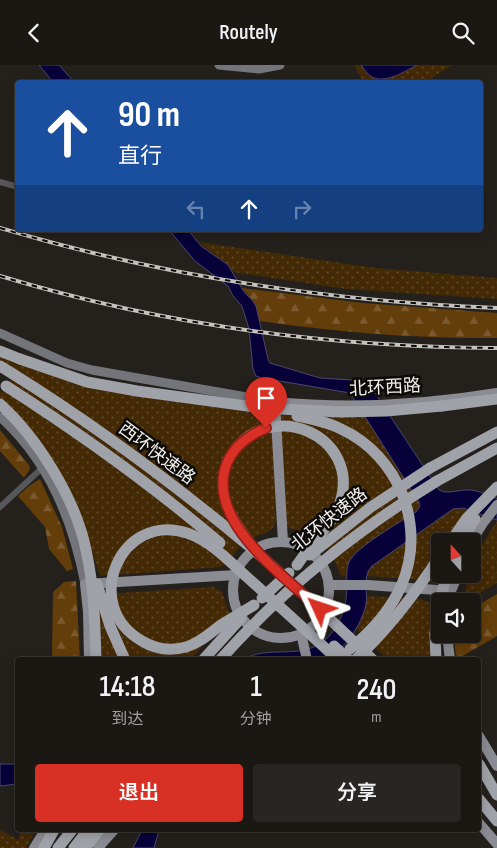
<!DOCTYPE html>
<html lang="zh">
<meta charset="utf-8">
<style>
body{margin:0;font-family:"Sofia Sans Condensed","Noto Sans SC",sans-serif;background:#282522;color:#f1f3f6;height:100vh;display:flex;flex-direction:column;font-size:19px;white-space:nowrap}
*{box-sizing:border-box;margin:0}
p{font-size:16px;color:#a0a0a0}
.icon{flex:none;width:28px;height:28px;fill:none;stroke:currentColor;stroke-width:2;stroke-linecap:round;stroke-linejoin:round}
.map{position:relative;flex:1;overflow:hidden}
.panel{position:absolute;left:15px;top:592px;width:466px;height:175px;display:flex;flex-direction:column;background:#1b1814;border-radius:5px;box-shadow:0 2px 12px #0003,0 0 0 1px #393734}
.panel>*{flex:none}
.top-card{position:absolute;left:15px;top:15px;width:468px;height:152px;border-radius:5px;box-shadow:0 2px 12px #0003,0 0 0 1px #393734;background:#1a4fa0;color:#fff;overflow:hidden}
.needle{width:32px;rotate:339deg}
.controls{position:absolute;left:431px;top:468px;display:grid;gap:10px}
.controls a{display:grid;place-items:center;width:50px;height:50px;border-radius:5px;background:#1b1814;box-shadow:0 2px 12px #0003,0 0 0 1px #393734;font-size:25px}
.pin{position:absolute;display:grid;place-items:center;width:42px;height:42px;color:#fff;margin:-51px -21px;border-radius:50% 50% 50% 0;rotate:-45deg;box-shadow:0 0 5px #0007}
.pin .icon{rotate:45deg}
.me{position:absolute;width:55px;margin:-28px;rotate:312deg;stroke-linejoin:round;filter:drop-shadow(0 0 4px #0008)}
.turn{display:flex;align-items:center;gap:18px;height:105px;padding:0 20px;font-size:22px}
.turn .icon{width:65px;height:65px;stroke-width:2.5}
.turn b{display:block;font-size:35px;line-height:42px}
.lanes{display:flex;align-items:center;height:48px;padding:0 20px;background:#0003;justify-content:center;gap:25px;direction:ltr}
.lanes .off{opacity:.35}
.eta{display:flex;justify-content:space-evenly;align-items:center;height:85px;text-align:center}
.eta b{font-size:30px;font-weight:600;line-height:35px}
.button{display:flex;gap:10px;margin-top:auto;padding:10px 20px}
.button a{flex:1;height:58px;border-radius:5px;background:#d93025;color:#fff;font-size:20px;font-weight:600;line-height:58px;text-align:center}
.button a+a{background:#282522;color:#f1f3f6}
header{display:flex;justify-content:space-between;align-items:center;height:65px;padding:0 20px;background:#1b1814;font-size:22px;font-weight:600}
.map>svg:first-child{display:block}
.grass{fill:url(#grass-dots)}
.forest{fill:url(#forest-firs)}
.water{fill:#070039;stroke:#4d476e}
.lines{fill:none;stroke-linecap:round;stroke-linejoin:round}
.street{stroke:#56575a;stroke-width:6}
.secondary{stroke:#74757a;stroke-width:9}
.primary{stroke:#8b8c93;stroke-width:10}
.highway{stroke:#a0a2aa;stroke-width:11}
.rail-casing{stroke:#c5c2bf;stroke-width:4}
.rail{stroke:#0c0a08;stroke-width:2;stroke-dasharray:5.5;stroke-linecap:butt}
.highway-bridge{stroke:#a0a2aa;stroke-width:11}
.route-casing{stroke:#8d1f18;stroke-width:12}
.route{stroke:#d93025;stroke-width:9}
.labels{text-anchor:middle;stroke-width:5;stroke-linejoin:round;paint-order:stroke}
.street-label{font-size:18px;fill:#f0edea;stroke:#0c0a08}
</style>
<header><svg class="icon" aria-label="back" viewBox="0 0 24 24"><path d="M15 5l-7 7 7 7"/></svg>Routely<svg class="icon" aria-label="search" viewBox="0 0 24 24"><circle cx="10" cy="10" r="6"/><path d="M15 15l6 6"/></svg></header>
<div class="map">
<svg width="497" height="783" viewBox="0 0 497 783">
<defs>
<pattern id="grass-dots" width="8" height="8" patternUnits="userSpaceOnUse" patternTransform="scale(1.25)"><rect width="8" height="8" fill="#442905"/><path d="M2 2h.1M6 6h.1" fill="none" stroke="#5f482a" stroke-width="1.8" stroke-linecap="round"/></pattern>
<pattern id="forest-firs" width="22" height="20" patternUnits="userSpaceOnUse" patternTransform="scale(1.25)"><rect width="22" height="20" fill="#643e0a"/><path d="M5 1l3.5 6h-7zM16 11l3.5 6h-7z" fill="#7a5a2e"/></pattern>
</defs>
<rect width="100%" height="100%" fill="#24201b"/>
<g class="grass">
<polygon points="354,0 361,0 371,11 387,13 417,0 452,0 430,14 418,18 363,17"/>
<polygon points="198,177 376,203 497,213 497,234 346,224 233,207 228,200"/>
<path d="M0 291C87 328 180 337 273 350L276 454C275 470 257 469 246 476 235 484 232 497 220 502L100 511 80 450 58 404 47 386 0 335V326L3 327 16 306 0 296Z"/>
<path d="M280 350H364L397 400 419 437 420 441 416 447 354 489 348 499 347 512 341 511C334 494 328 479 310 469 302 466 294 465 286 462Z"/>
<polygon points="455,443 460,443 475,448 457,476 440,476 440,509 443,509 441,516 366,511 370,503 375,498 450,445"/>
<path d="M497 456V518L475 531 468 532 465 526 470 510 472 509C472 493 489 469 497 456Z"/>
<polygon points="214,522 222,527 231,554 204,579 190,595 102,595 98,532 104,529"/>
<polygon points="367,531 421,534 433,539 434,595 388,595 356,563 364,546"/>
<polygon points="0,765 18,775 21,765 36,765 26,783 0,783"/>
</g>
<g class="forest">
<path d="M242 223 363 238 497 248V273C418 274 338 267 259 256L254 237Z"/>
<polygon points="0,365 29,400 30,404 24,413 0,386"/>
<polygon points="40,414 62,462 73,504 67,506 49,484 45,462 18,431 29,421"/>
<polygon points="76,516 80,595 52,595 53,527 64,517"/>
<polygon points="497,529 497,571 456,595 454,569 472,569 473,540 480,539"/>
</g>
<g class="water">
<polygon points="39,0 59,0 74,17 53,17"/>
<path d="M361 0H417C406 6 385 19 372 12 367 9 364 4 361 0Z"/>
<path d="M169 165H188L201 181 228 200 244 227 252 235 256 241 268 294 270 298 320 313 367 316 439 425C447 430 460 424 470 425 480 426 488 430 497 434V455L463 443 453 444 372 501C362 511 368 526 366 539 362 560 344 585 325 595H242C269 579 300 596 325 575 341 561 347 540 347 520 347 513 346 503 349 497 356 482 400 457 416 447L420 441 419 437 350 328 262 313 256 311 253 304 249 264 242 241 233 231 228 221 195 196Z"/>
<polygon points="0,699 17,699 17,719 0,721"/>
<polygon points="142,765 159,765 154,783 133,783"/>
</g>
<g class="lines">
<g class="street">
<polyline points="0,117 18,122"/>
<polyline points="0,442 42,403"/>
</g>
<g class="secondary">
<polyline points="219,0 259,4 280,0"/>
<polyline points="0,268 67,298 92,305 275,337"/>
<path d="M0 352C49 396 73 456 85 519"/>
</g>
<g class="primary">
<polyline points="472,476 483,458 497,440"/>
<path d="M283 477 275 337C348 344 424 340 497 328"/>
<circle cx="281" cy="525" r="48"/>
<polyline points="329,520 368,520 451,526"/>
<polyline points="450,536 451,526 458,509"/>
<polyline points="301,568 307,595"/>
<polyline points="447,569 450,595"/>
<polyline points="89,595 88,547 85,519 236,510"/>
<polyline points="479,671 497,701"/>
<polyline points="479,758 497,779"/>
<polyline points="34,783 45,765"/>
<polyline points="98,783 114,765"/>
</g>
<g class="highway">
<polyline points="0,286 20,294"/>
<polyline points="0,301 13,309"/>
<polyline points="442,341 497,334"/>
<polyline points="430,403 497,367"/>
<polyline points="437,416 497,383"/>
<polyline points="451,476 467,453 497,422"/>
<polyline points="461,476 475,454"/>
<polyline points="435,569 436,595"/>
<polyline points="479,699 497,730"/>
<polyline points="479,734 497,756"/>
<polyline points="44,783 54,765"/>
<polyline points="58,783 72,765"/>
<polyline points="74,783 88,765"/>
<polyline points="85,783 100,765"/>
</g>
<g class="rail-casing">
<g id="rail">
<path d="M0 163C161 211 329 236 497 243"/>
<path d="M0 211C161 260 329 282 497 283"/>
</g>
</g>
<use href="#rail" class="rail"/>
<g class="highway-bridge">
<polyline points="20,294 87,317 137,326 261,343 340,347 386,346 442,341"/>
<path d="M13 309C98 362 178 422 255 486 296 521 334 558 373 595"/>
<path d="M6 321C81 369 152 420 220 478"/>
<path d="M0 339C38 373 76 435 86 485 94 521 95 558 96 595"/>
<path d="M297 351C312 354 328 357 341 364 398 390 427 460 402 519 391 545 372 566 350 584"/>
<path d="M249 477C240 464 230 452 226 438 221 422 222 404 231 390 269 331 362 370 340 438 337 450 330 457 322 467 313 477 305 489 297 500"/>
<polyline points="310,490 371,442 430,403"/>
<polyline points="97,519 110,561 125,595"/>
<polyline points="262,533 289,508"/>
<path d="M254 540C243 547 232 553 221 560 210 568 200 578 186 582 171 586 155 584 142 576 80 541 120 446 187 468 211 476 229 496 248 513 278 540 308 567 338 595"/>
<polyline points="435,569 437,546 447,509"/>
<polyline points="334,581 349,595"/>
<polyline points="203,595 241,553"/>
<path d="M220 595C283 524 357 465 437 416"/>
<path d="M355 595C388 565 415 529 440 491"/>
</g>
</g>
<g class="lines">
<g class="route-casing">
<path id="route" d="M266 363C249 370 234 381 227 398 204 455 284 511 320 544"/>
</g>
<use href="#route" class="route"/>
</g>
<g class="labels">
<g class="street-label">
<text transform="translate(385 322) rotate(-3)" y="6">北环西路</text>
<text transform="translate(157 388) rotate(37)" y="6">西环快速路</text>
<text transform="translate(329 454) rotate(-38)" y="6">北环快速路</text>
</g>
</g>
</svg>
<div class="controls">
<a><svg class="needle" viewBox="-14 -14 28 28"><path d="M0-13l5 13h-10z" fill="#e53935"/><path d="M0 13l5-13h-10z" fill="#a0a0a0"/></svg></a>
<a><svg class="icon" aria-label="sound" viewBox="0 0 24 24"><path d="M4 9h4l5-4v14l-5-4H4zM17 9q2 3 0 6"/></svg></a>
</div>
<div class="pin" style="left:266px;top:363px;background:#d93025"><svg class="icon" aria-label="arrive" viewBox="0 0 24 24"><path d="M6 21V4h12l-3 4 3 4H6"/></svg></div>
<svg class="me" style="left:320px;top:544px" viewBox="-20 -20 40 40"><path d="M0-17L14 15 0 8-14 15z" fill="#d93025" stroke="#fff" stroke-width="4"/></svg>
<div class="top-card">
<div class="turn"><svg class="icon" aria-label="ahead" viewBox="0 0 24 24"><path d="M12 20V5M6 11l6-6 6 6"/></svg><div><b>90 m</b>直行</div></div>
<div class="lanes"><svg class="icon off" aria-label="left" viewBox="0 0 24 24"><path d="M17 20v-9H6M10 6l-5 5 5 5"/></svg><svg class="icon" aria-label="ahead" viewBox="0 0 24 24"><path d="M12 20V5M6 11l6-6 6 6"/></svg><svg class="icon off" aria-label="right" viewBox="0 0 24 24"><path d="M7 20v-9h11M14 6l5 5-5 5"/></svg></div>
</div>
<section class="panel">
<div class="eta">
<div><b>14:18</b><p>到达</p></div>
<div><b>1</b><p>分钟</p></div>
<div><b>240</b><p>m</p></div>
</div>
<div class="button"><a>退出</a><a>分享</a></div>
</section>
</div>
